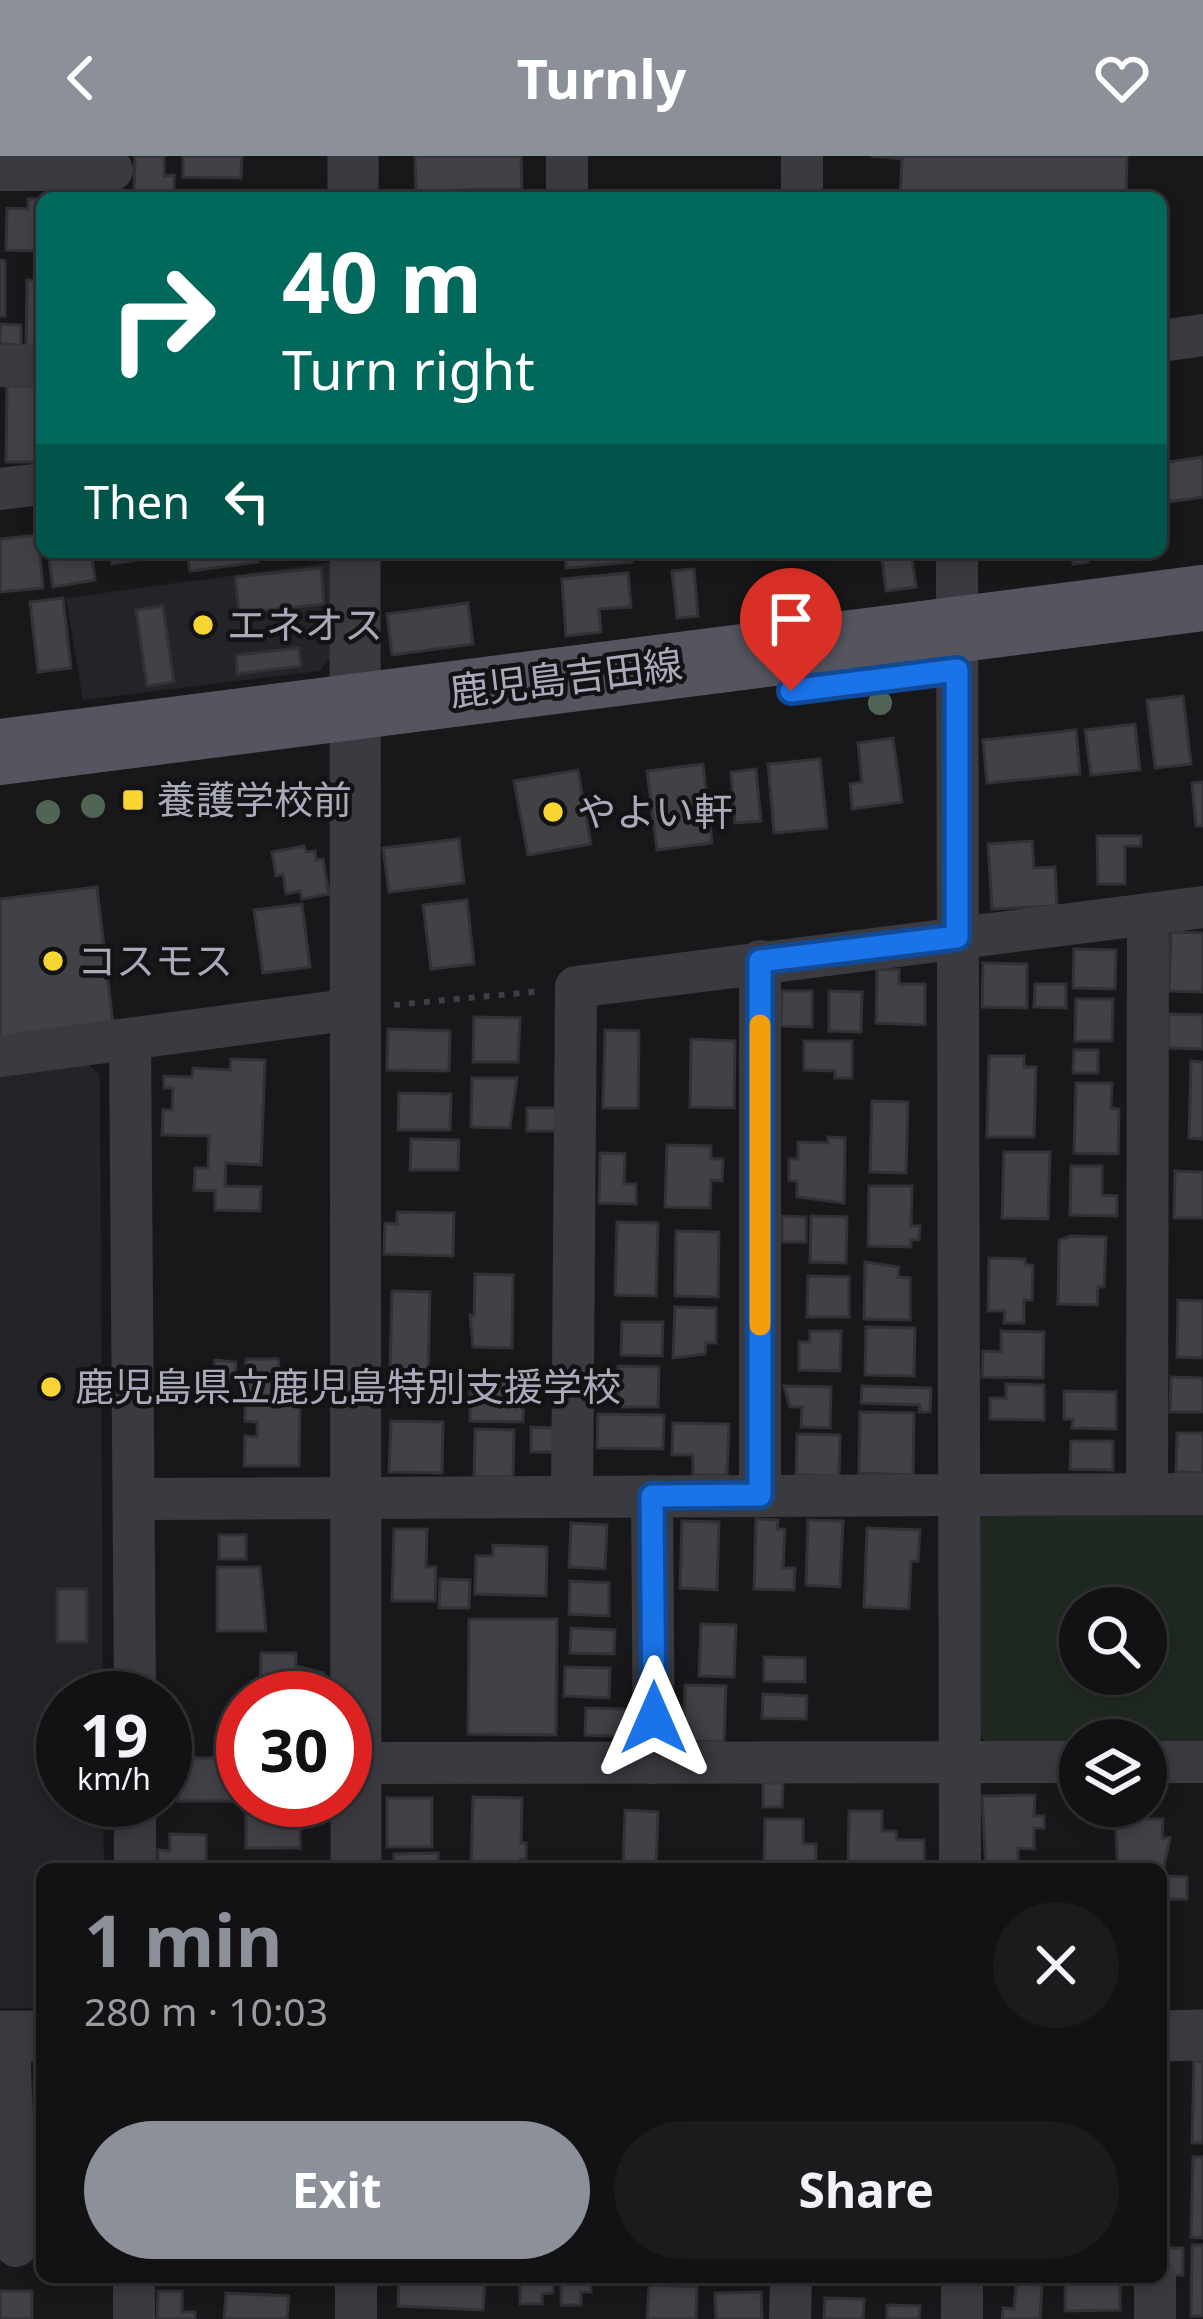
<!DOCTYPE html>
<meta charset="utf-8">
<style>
body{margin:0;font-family:"Noto Sans","Noto Sans JP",sans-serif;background:#1b1a1c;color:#f1f3f6;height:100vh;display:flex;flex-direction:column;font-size:45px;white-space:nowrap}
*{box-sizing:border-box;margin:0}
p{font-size:39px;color:#9c9da0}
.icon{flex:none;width:66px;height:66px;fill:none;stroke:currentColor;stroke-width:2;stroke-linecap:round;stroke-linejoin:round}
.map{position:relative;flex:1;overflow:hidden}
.panel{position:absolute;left:36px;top:1707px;width:1131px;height:420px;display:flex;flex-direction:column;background:#121113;border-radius:18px;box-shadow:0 6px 18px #0003,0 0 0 3px #313133}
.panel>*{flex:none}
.banner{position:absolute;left:36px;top:36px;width:1131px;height:366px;border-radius:18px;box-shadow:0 6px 18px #0003,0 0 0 3px #313133;background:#00695c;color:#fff;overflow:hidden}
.tools{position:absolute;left:1059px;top:1431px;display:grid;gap:24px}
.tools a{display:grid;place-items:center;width:108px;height:108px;border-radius:50%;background:#121113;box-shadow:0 6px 18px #0003,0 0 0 3px #313133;font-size:60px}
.speed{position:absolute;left:36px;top:1515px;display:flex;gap:24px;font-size:60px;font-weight:700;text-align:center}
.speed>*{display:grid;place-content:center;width:156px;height:156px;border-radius:50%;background:#121113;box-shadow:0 6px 18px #0003,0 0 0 3px #313133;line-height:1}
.speed small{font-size:30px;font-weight:400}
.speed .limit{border:18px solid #d22;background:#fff;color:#111}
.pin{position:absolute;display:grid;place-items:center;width:102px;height:102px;color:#fff;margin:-123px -51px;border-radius:50% 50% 50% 0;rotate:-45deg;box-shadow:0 0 12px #0007}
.pin .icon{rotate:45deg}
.me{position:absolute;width:132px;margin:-66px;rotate:0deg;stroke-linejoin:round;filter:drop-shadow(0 0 9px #0008)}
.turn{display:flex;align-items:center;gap:42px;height:252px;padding:0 48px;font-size:54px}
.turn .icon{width:156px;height:156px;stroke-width:2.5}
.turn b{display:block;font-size:84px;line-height:102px}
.then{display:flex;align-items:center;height:114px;padding:0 48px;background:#0003;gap:24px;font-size:45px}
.round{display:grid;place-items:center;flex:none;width:126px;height:126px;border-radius:63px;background:#1b1a1c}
.summary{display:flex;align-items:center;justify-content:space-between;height:204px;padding:0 48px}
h1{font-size:72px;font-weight:700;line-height:90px;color:#8c9099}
.action{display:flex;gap:24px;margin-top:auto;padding:24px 48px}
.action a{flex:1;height:138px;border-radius:72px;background:#8c9099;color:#fff;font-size:48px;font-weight:700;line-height:138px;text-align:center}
.action a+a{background:#1b1a1c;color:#f1f3f6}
header{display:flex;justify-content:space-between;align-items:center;height:156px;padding:0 48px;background:#8c9099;color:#fff;font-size:54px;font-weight:700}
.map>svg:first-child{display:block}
.built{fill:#242327}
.green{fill:#1f2821;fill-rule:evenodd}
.building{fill:#424147;stroke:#323136;stroke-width:3}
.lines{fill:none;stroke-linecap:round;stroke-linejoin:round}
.path{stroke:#3e3f46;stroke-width:6;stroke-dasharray:6 9;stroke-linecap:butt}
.minor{stroke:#3a3a41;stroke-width:42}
.tertiary{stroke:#3a3a41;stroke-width:51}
.primary{stroke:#54555e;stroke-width:66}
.tree{fill:#516556}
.route-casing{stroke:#114b97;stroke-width:30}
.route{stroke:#1a73e8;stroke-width:21}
.slow{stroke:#f59e0b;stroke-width:21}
.poi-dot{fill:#f7d532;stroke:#131215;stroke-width:4.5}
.labels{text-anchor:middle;stroke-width:9;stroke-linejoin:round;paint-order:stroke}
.poi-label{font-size:39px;fill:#a9abba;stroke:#131215;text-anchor:start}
.street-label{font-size:39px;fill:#a9abba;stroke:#131215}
</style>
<header><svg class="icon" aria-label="back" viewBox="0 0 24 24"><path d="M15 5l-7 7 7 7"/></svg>Turnly<svg class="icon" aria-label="heart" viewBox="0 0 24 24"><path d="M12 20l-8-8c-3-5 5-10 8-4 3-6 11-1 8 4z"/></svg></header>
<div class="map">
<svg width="1203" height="2163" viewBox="0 0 1203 2163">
<rect width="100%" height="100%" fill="#181719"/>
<g class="built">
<polygon points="334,406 336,495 320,515 83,544 66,442"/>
<polygon points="87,907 100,919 103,1542 63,1542 63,1644 103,1644 104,1713 42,1713 42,1852 0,1852 0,918"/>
</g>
<path class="green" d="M1203 1357V1585L989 1588 978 1578 975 1364 987 1358ZM1080 1452H1146V1518H1080Z"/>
<g class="building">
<polygon points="135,0 164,0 164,20 174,19 174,42 134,42"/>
<polygon points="183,0 242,0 241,22 183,21"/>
<polygon points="415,0 521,0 522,33 416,35"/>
<polygon points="871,0 1127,0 1126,42 900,42 902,3"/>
<polygon points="28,43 42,43 42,95 6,94 7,52 28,53"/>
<polygon points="0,104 5,105 5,160 0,160"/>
<polygon points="27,124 42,124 42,189 26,189"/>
<polygon points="0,168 21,169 21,189 0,188"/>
<polygon points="7,230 42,230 42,306 6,306"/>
<polygon points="1203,301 1203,341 1161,347 1161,307"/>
<polygon points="38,379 43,432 0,436 0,383"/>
<polygon points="48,396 91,396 95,424 53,431"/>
<polygon points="111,396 162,396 162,400 112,408"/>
<polygon points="187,396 256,396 258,406 190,415"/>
<polygon points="565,396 632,396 632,406 566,412"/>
<polygon points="881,396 911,396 916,431 886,435"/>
<polygon points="1050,396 1107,396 1087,398 1088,406 1073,408 1073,400 1051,402"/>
<polygon points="321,412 324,448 239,457 235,421"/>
<polygon points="694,413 698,460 677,462 672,415"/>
<polygon points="628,417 631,451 599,453 601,476 566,480 562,423"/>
<polygon points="63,442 71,512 38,516 30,446"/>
<polygon points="468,447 473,488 392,499 387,458"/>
<polygon points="163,450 174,526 147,530 136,454"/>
<polygon points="299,492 301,510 237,518 236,499"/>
<polygon points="1183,540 1191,608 1155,612 1147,544"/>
<polygon points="1135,568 1140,614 1091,619 1085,574"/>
<polygon points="1076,574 1080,618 987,627 983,584"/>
<polygon points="893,582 902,646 852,653 850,628 862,626 858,587"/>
<polygon points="820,603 827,672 774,677 768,608"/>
<polygon points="703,608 712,687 657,694 647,615"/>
<polygon points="756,613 761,665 735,667 731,616"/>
<polygon points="578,614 591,688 528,699 514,625"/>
<polygon points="1203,626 1203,670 1196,670 1192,627"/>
<polygon points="1097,680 1141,680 1141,690 1125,690 1125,728 1098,728"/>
<polygon points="459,683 464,727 389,736 383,692"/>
<polygon points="1032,685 1034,712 1055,711 1057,750 992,753 988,688"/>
<polygon points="304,690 306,696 315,695 316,704 323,703 329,738 302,743 300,735 286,738 283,718 276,720 272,696"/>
<polygon points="97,731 113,867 0,881 0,743"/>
<polygon points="467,744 474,808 431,813 423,749"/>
<polygon points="302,748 310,811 263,817 254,754"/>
<polygon points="1171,776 1203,777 1203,836 1169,835"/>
<polygon points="1074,793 1116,794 1115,833 1073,832"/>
<polygon points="983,807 1027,808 1027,852 982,851"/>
<polygon points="877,813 899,814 899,828 925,828 925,869 876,867"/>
<polygon points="1035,828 1066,828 1066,852 1034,851"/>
<polygon points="782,835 812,835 812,871 781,870"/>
<polygon points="829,835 862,836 861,876 829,875"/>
<polygon points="1076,843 1113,843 1112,885 1075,885"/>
<polygon points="1169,858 1203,859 1203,893 1168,892"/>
<polygon points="474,861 520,862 518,906 473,906"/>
<polygon points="388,873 450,875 449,915 387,914"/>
<polygon points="605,874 639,875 638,952 603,952"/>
<polygon points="691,883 735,885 734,952 690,951"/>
<polygon points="804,885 852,885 852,922 835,922 835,915 804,914"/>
<polygon points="1074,894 1098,894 1098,917 1073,917"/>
<polygon points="989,900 1024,900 1024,911 1036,911 1034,981 987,981"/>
<polygon points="231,903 265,904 261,1009 226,1007 225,1030 261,1031 260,1055 215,1054 215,1035 194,1034 195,1012 208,1012 209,980 162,979 163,954 172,954 173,932 164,932 164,920 192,921 193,912 230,914"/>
<polygon points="1191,905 1203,906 1203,983 1189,982"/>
<polygon points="472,922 517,922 510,972 471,971"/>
<polygon points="1076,927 1112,927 1111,952 1119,953 1118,998 1074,997"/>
<polygon points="399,937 451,938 450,974 398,974"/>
<polygon points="872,945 908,946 906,1017 870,1016"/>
<polygon points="527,952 556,952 555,975 527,975"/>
<polygon points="828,981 845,982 844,1047 797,1041 797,1025 789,1025 789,1003 798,1003 798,986 828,987"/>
<polygon points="411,983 459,984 458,1014 410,1014"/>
<polygon points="667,989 711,990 711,1003 723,1003 722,1025 711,1024 710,1052 665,1051"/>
<polygon points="1004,996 1050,996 1048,1063 1002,1062"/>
<polygon points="600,997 625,998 624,1028 636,1028 636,1048 599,1047"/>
<polygon points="1071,1010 1102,1010 1102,1039 1117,1040 1117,1060 1070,1059"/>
<polygon points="1175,1015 1203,1016 1203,1062 1174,1062"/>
<polygon points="869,1030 912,1030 911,1070 920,1070 919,1084 911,1084 911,1091 868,1090"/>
<polygon points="397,1056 454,1057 453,1100 384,1098 385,1067 397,1068"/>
<polygon points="782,1060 806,1061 806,1086 782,1086"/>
<polygon points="811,1060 847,1061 846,1107 810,1106"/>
<polygon points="617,1066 658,1067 656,1140 615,1139"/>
<polygon points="676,1075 719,1076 718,1141 675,1140"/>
<polygon points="1071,1080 1106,1081 1104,1131 1098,1131 1097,1149 1058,1148 1059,1084"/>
<polygon points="989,1102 1025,1103 1025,1109 1033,1109 1032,1144 1024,1144 1024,1167 1004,1167 1005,1155 988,1155"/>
<polygon points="865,1106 899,1111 898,1121 910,1122 910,1164 864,1163"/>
<polygon points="475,1118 513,1119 512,1192 473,1191 470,1159 474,1160"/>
<polygon points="808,1120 849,1121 849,1161 807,1161"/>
<polygon points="392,1135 430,1136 428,1215 390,1214"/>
<polygon points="1178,1144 1203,1145 1203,1202 1177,1201"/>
<polygon points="675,1151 716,1152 716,1187 706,1187 705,1198 673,1202"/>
<polygon points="622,1166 663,1166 662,1200 621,1199"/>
<polygon points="866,1171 915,1172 914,1220 865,1219"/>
<polygon points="810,1175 841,1175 840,1215 799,1214 799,1186 810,1186"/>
<polygon points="1001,1175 1044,1176 1043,1222 982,1221 983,1195 1001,1196"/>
<polygon points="246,1203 278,1203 284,1240 277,1240 277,1249 300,1250 299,1310 244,1310 245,1280 257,1281 257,1266 245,1265"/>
<polygon points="215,1204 236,1206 235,1224 213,1223"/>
<polygon points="618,1210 659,1211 658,1251 618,1251"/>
<polygon points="1171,1221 1203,1222 1203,1256 1170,1256"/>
<polygon points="470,1222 524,1223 523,1266 470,1265"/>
<polygon points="1006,1228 1044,1229 1044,1264 990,1263 990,1242 1006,1242"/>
<polygon points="784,1230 831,1231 830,1272 801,1271 802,1251 790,1251"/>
<polygon points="862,1230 931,1232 930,1256 919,1256 920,1249 861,1247"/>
<polygon points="1064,1235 1116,1236 1116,1273 1072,1272 1073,1263 1064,1263"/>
<polygon points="860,1256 914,1257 913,1319 859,1317"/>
<polygon points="598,1258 664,1259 663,1293 597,1292"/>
<polygon points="391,1265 443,1266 442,1317 389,1316"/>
<polygon points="673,1267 729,1268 727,1319 693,1319 693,1299 672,1299"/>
<polygon points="531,1271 554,1272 553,1296 531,1296"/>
<polygon points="475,1273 514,1274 513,1321 474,1321"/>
<polygon points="1177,1277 1203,1277 1203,1317 1176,1316"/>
<polygon points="797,1278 840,1279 839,1320 796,1319"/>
<polygon points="1071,1285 1113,1285 1113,1314 1070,1313"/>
<polygon points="756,1363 778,1364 777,1373 785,1373 783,1412 795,1412 794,1434 754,1433"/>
<polygon points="808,1364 843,1365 840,1431 806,1429"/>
<polygon points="682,1365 719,1366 717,1434 680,1432"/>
<polygon points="571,1367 607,1369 605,1413 569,1411"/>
<polygon points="867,1372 920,1374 918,1405 911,1405 909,1453 864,1451"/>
<polygon points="394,1373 427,1373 426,1411 436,1411 435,1445 392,1445"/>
<rect x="219" y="1379" width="27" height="24"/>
<polygon points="493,1389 547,1391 546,1440 475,1438 476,1400 493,1400"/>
<polygon points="217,1411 260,1411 266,1475 217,1475"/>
<polygon points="440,1423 470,1424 469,1452 439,1452"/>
<polygon points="570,1425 609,1427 609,1460 569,1458"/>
<rect x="57" y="1433" width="30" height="53"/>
<polygon points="469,1463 557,1463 556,1579 468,1578"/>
<polygon points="701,1468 736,1469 734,1521 699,1520"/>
<polygon points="571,1472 615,1474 614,1498 570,1497"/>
<polygon points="261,1497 296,1497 296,1510 323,1517 323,1539 260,1539"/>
<polygon points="764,1501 805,1502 805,1526 764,1525"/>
<polygon points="565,1511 610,1512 609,1542 564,1540"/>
<polygon points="685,1529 726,1530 724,1586 683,1585"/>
<polygon points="763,1538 807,1540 806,1563 762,1562"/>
<polygon points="586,1552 628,1553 627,1581 585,1579"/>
<polygon points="178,1602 233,1602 232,1645 178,1645"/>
<polygon points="763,1627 783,1627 782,1651 763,1651"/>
<polygon points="1035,1639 1034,1660 1044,1660 1044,1672 1034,1672 1034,1693 1018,1692 1018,1713 986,1713 982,1640"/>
<polygon points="473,1641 522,1642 521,1687 526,1687 526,1703 520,1703 520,1713 471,1713"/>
<rect x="387" y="1642" width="45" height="49"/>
<polygon points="625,1654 658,1656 656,1713 623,1713"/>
<polygon points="849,1655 882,1655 882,1675 896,1675 897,1684 924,1684 924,1713 848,1713"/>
<rect x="246" y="1656" width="54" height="36"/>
<polygon points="1115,1662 1163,1663 1162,1682 1170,1682 1162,1720 1187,1721 1187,1743 1161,1743 1161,1713 1118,1713"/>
<polygon points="765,1663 803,1663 803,1688 816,1688 816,1705 764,1705"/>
<polygon points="170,1678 206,1679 206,1713 158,1713 158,1694 170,1695"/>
<polygon points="438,1697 438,1713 394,1713 394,1698"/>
<polygon points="1194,1905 1203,1905 1203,1987 1192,1987"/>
<polygon points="35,1909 42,1909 42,1975 33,1975"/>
<polygon points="1193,2001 1203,2001 1203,2082 1191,2081"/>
<polygon points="1192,2089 1203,2089 1203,2160 1191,2160"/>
<rect x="1166" y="2092" width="17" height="27"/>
<rect x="155" y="2121" width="45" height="6"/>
<polygon points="394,2121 485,2127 483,2154 398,2150 399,2121"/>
<polygon points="520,2121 553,2121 553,2137 542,2138 542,2148 520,2148"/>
<polygon points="561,2121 591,2121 591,2136 581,2136 581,2149 561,2149"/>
<polygon points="888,2121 935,2121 935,2127 887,2125"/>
<polygon points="1065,2123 1120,2123 1120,2154 1065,2155"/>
<polygon points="1016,2128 1042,2129 1040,2163 1002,2163 1003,2152 1014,2153"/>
<polygon points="649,2129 697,2131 696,2163 647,2163"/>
<rect x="0" y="2135" width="32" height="28"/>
<polygon points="158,2135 182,2135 182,2156 195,2156 195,2163 157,2163"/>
<polygon points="761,2136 762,2163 716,2163 715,2137"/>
<polygon points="226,2137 289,2140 287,2163 224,2163"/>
<polygon points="825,2142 864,2143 863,2163 824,2163"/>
<polygon points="887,2149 920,2150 919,2163 887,2163"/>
</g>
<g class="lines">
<polyline class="path" points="394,849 542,835"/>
<g class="minor">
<polyline points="567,0 567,42"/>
<polyline points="0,14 112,14"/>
<polyline points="802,42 802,0"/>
<polyline points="1161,185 1203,179"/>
<polyline points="0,210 42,209"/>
<polyline points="0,333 42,328"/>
<polyline points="957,396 960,1713"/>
<polyline points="760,805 760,1339"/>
<polyline points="130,884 135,1542"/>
<polyline points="0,900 354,853"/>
<polyline points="1147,1338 1148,758"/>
<polyline points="572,1340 576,831 1203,751"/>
<polyline points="652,1340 654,1607"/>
<polyline points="134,1343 1203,1338"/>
<polyline points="1146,1606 1203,1606"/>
<polyline points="356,1607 1080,1606"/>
<polyline points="135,1644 135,1713"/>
<polyline points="9,1880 16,2090"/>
<polyline points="134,2121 134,2163"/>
<polyline points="962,2121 962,2163"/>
<polyline points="356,2163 356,2121"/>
<polyline points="790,2163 791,2121"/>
<polyline points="1155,2163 1155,2121"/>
</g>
<g class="tertiary">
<polyline points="353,0 353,42"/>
<polyline points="355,396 356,1713"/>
<polyline points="0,1880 42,1880"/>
<polyline points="1161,1880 1203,1879"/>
</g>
<polyline class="primary" points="0,596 1203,442"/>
</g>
<g class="tree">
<circle cx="880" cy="547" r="12"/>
<circle cx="93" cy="650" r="12"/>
<circle cx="48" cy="656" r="12"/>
</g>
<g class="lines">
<g class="route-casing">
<polyline id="route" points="654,1562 652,1340 760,1339 760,805 957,781 957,514 791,535"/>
</g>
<use href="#route" class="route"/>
<polyline class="slow" points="760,869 760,1169"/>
</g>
<g class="poi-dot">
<circle cx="203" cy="469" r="12"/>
<rect x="121" y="632" width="24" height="24" rx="6"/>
<circle cx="553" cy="656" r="12"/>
<circle cx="53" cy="805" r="12"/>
<circle cx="51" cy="1231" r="12"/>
</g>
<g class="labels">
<g class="poi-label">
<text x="227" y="483">エネオス</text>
<text x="157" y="658">養護学校前</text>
<text x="577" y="670">やよい軒</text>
<text x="77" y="819">コスモス</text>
<text x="75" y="1245">鹿児島県立鹿児島特別支援学校</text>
</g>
<g class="street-label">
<text transform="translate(566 522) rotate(-7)" y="14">鹿児島吉田線</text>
</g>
</g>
</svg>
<div class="tools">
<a><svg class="icon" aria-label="search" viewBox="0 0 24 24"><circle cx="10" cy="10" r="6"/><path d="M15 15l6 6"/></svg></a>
<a><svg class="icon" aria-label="layers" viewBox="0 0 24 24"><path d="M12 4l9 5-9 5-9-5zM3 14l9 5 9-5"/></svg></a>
</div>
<div class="speed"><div>19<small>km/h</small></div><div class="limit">30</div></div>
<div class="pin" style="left:791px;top:535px;background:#d93025"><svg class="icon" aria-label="arrive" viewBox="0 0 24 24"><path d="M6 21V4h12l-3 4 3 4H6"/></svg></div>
<svg class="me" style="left:654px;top:1562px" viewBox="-20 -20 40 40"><path d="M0-17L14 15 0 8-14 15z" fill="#1a73e8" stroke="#fff" stroke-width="4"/></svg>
<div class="banner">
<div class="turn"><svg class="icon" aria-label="right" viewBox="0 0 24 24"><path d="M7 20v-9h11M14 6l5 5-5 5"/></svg><div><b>40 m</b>Turn right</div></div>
<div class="then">Then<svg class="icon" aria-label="left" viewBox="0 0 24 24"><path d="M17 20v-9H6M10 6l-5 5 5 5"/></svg></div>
</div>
<section class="panel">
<div class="summary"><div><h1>1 min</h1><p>280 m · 10:03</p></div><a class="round"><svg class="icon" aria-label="close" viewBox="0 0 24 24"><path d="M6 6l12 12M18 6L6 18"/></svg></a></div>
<div class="action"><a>Exit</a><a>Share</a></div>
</section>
</div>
